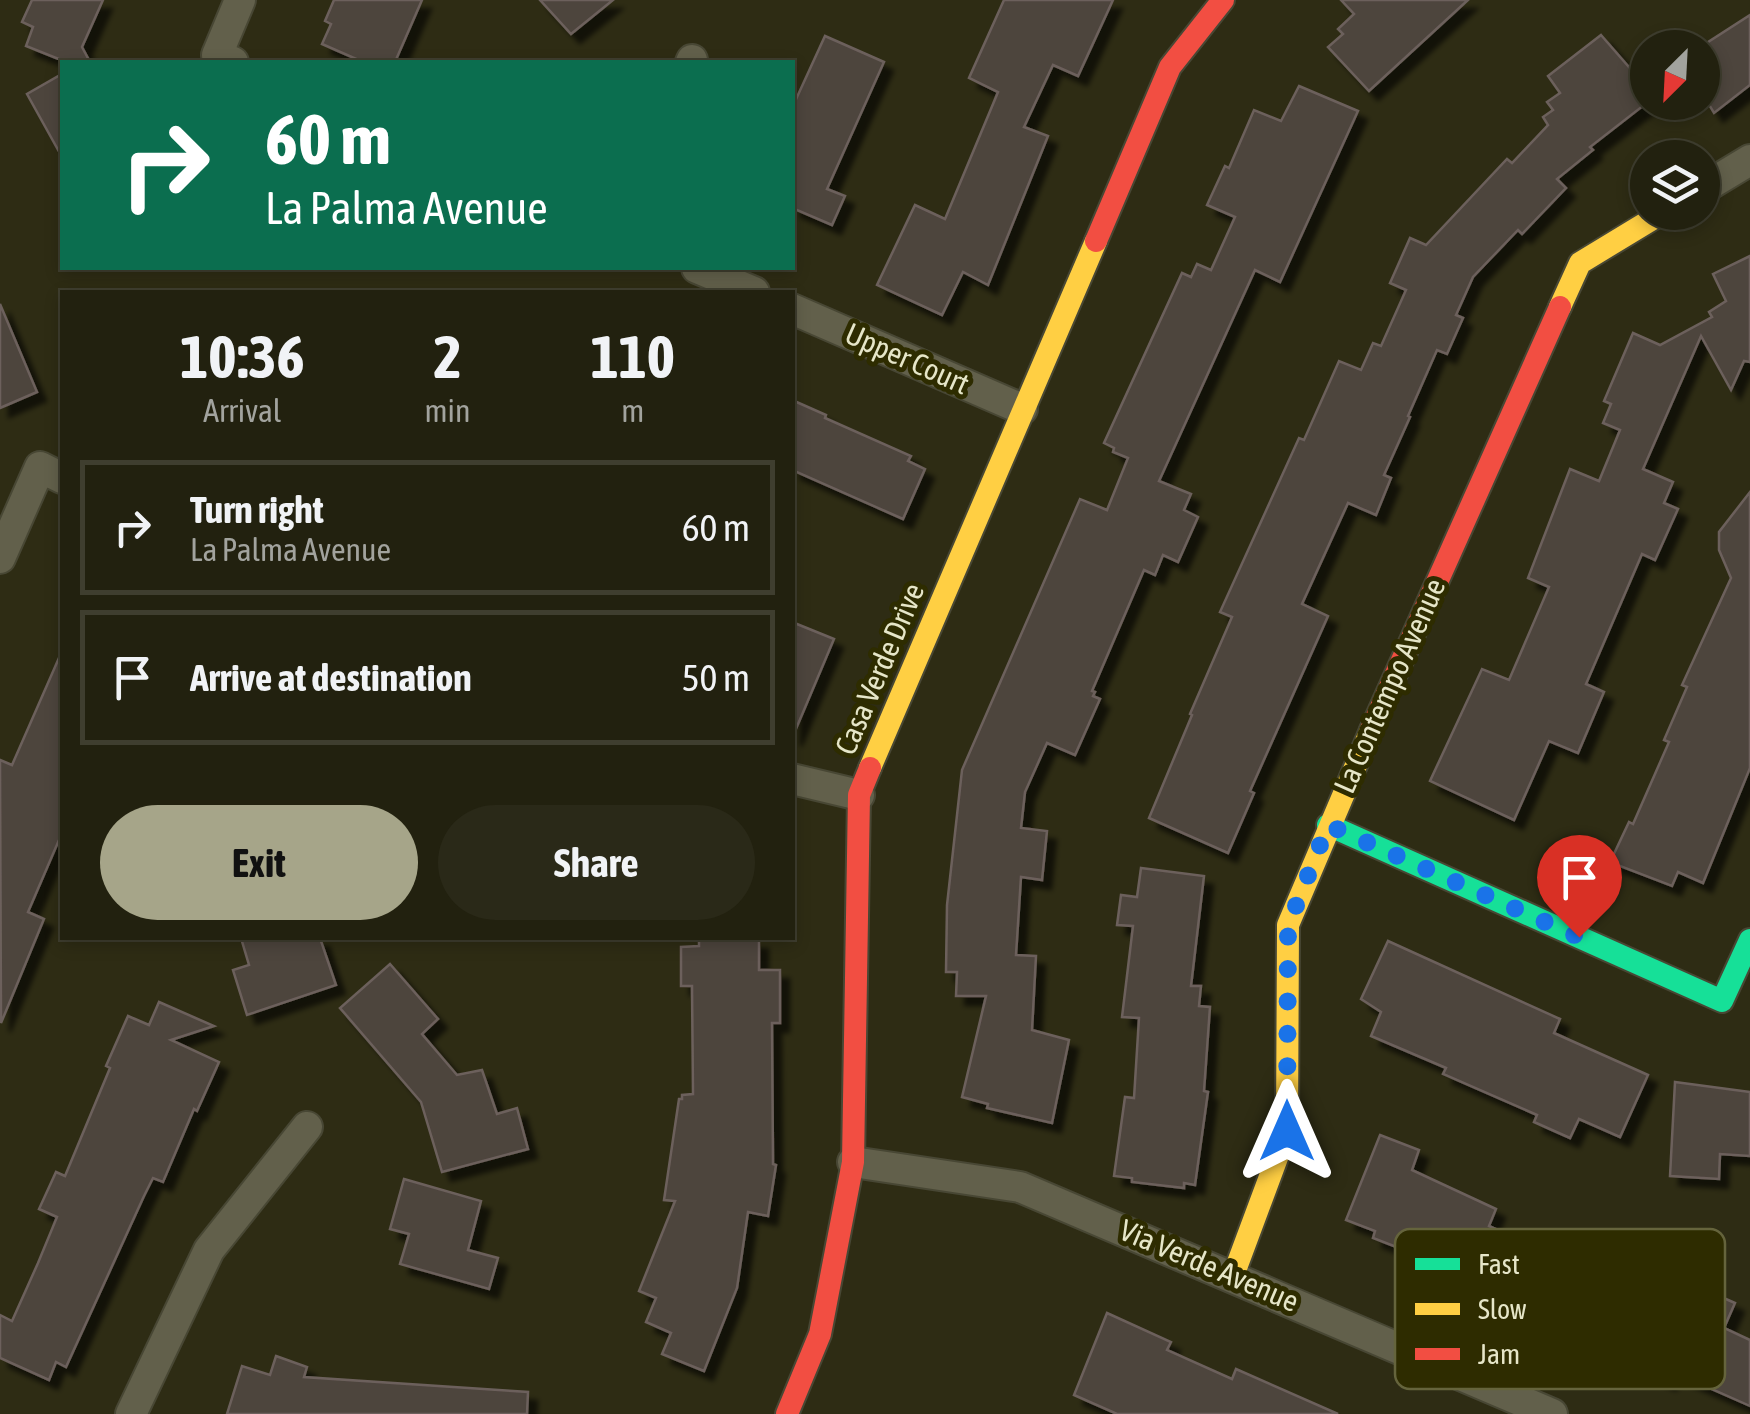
<!DOCTYPE html>
<style>
body{margin:0;font-family:"Asap Condensed",sans-serif;background:#2a2918;color:#f1f3f6;height:100vh;display:flex;flex-direction:column;font-size:38px;white-space:nowrap}
*{box-sizing:border-box;margin:0}
p{font-size:32px;color:#a2a39e}
.icon{flex:none;width:55px;height:55px;fill:none;stroke:currentColor;stroke-width:2;stroke-linecap:round;stroke-linejoin:round}
.map{position:relative;flex:1;overflow:hidden}
.details{position:absolute;left:60px;top:290px;width:735px;height:650px;display:flex;flex-direction:column;background:#22210f;border-radius:0px;box-shadow:0 5px 15px #0003,0 0 0 2px #3f3e2f}
.details>*{flex:none}
.banner{position:absolute;left:60px;top:60px;width:735px;height:210px;border-radius:0px;box-shadow:0 5px 15px #0003,0 0 0 2px #3f3e2f;background:#0b6e4f;color:#fff;overflow:hidden}
.needle{width:65px;rotate:204deg}
.fabs{position:absolute;left:1630px;top:30px;display:grid;gap:20px}
.fabs a{display:grid;place-items:center;width:90px;height:90px;border-radius:50%;background:#22210f;box-shadow:0 5px 15px #0003,0 0 0 2px #3f3e2f;font-size:50px}
.pin{position:absolute;display:grid;place-items:center;width:85px;height:85px;color:#fff;margin:-102px -42px;border-radius:50% 50% 50% 0;rotate:-45deg;box-shadow:0 0 10px #0007}
.pin .icon{rotate:45deg}
.me{position:absolute;width:110px;margin:-55px;rotate:0deg;stroke-linejoin:round;filter:drop-shadow(0 0 8px #0008)}
.turn{display:flex;align-items:center;gap:35px;height:210px;padding:0 40px;font-size:45px}
.turn .icon{width:130px;height:130px;stroke-width:2.5}
.turn b{display:block;font-size:70px;line-height:85px}
.eta{display:flex;justify-content:space-evenly;align-items:center;height:170px;text-align:center}
.eta b{font-size:60px;font-weight:700;line-height:70px}
.action{display:flex;gap:20px;margin-top:auto;padding:20px 40px}
.action a{flex:1;height:115px;border-radius:60px;background:#a6a589;color:#111;font-size:40px;font-weight:700;line-height:115px;text-align:center}
.action a+a{background:#2a2918;color:#f1f3f6}
ul{padding:0;list-style:none}
li{display:flex;align-items:center;gap:30px;height:135px;margin:0 20px 15px;padding:0 20px;border:5px solid #3f3e2f;border-radius:0px}
li div{flex:1}
li b{display:block;font-size:38px}
li em{font-style:normal}
.map>svg:first-child{display:block}
.building{fill:#4e443e;stroke:#6c615c;stroke-width:2.5;filter:url(#shadow)}
.lines{fill:none;stroke-linecap:round;stroke-linejoin:round}
.street-casing{stroke:#484734;stroke-width:34}
.fast-casing{stroke:#484734;stroke-width:26}
.slow-casing{stroke:#484734;stroke-width:26}
.jam-casing{stroke:#484734;stroke-width:26}
.street{stroke:#62604b;stroke-width:30}
.fast{stroke:#16e098;stroke-width:22}
.slow{stroke:#ffcf43;stroke-width:22}
.jam{stroke:#f24e42;stroke-width:22}
.route{stroke:#1a73e8;stroke-width:18;stroke-dasharray:0 32.4}
.labels{text-anchor:middle;stroke-width:10;stroke-linejoin:round;paint-order:stroke}
.street-label{font-size:30px;fill:#e6e6c8;stroke:#2e2c00}
.key{fill:#2e2c00;stroke:#65643c;stroke-width:2.5}
.key-label{font-size:28px;fill:#e6e6c8}
</style>
<div class="map">
<svg width="1750" height="1414" viewBox="0 0 1750 1414">
<defs>
<filter id="shadow"><feDropShadow dx="9" dy="9" stdDeviation="2.5" flood-color="#0009"/></filter>
</defs>
<rect width="100%" height="100%" fill="#2e2c14"/>
<g class="building">
<polygon points="32,0 103,0 82,47 90,62 66,62 26,46 33,27 22,22"/>
<polygon points="334,0 422,0 395,62 363,62 322,44 331,24 325,21"/>
<polygon points="540,0 613,0 571,34"/>
<polygon points="1004,0 1113,0 1078,76 1053,65 1024,127 1048,136 988,285 963,272 942,315 877,285 915,205 945,219 998,92 969,78"/>
<polygon points="1341,0 1468,0 1369,91 1328,47 1343,34 1338,29 1354,14"/>
<polygon points="1750,15 1750,85 1714,113 1702,93 1702,46"/>
<polygon points="1601,35 1648,89 1648,102 1590,147 1593,150 1557,179 1566,188 1522,234 1518,230 1473,277 1456,315 1463,318 1447,354 1437,350 1408,416 1410,417 1384,475 1391,478 1376,515 1348,503 1302,604 1328,616 1250,791 1254,793 1228,853 1149,818 1192,715 1190,714 1232,617 1220,612 1299,438 1304,440 1339,361 1361,370 1373,343 1381,346 1406,290 1390,283 1410,238 1426,245 1507,159 1512,163 1548,125 1543,117 1553,110 1547,102 1560,93 1548,76"/>
<polygon points="825,36 884,62 827,189 845,196 832,225 792,208 792,108"/>
<polygon points="62,74 62,157 27,94"/>
<polygon points="1299,86 1358,111 1280,282 1255,270 1159,481 1191,494 1184,510 1198,517 1178,562 1163,555 1155,575 1144,570 1092,691 1095,692 1093,696 1100,699 1075,755 1047,743 1025,792 1021,828 1047,831 1042,880 1021,877 1016,955 1036,956 1032,1030 1069,1040 1052,1123 987,1108 988,1104 962,1097 986,996 956,996 957,972 946,972 947,905 962,770 1080,499 1107,510 1128,458 1113,452 1114,448 1104,443 1182,273 1191,277 1197,264 1211,270 1235,217 1207,205 1225,166 1229,168 1254,110 1281,121"/>
<polygon points="1750,256 1750,362 1744,361 1731,390 1701,336 1643,469 1673,482 1664,503 1678,509 1655,560 1642,554 1586,684 1604,692 1578,753 1549,741 1514,820 1430,781 1482,669 1509,680 1549,587 1528,578 1570,469 1599,481 1620,430 1603,423 1611,404 1604,401 1633,333 1660,345 1712,317 1709,312 1726,301 1713,274"/>
<polygon points="0,304 37,392 0,408"/>
<polygon points="792,400 826,415 825,418 911,456 908,461 925,469 903,519 792,470"/>
<polygon points="1750,492 1750,768 1703,883 1678,872 1672,886 1612,863 1612,858 1629,822 1633,824 1669,742 1664,740 1687,687 1682,685 1731,578 1719,550 1719,532"/>
<polygon points="792,622 834,639 793,736 792,736"/>
<polygon points="62,651 62,833 28,912 44,919 1,1023 0,760 12,765"/>
<polygon points="1141,868 1204,876 1191,986 1201,986 1199,1006 1210,1007 1204,1091 1208,1092 1195,1185 1184,1183 1184,1188 1132,1182 1132,1178 1114,1176 1125,1097 1134,1098 1139,1018 1122,1017 1133,926 1117,925 1121,895 1137,897"/>
<polygon points="241,938 320,938 336,985 247,1015 233,970 249,965"/>
<polygon points="699,940 759,940 759,970 780,970 780,1023 772,1023 773,1164 776,1165 768,1216 748,1212 737,1288 704,1371 662,1354 671,1333 646,1322 656,1298 639,1291 675,1201 664,1200 679,1099 682,1099 682,1095 693,1094 692,986 681,986 681,947 699,946"/>
<polygon points="1388,941 1560,1019 1554,1033 1648,1075 1620,1137 1579,1119 1570,1138 1534,1122 1537,1115 1443,1074 1446,1068 1371,1036 1381,1012 1361,999"/>
<polygon points="390,964 438,1019 422,1034 457,1075 482,1070 497,1114 517,1108 528,1149 442,1172 421,1102 340,1008"/>
<polygon points="159,1002 214,1026 171,1040 219,1062 197,1111 194,1109 163,1182 153,1178 144,1196 66,1367 56,1362 49,1380 0,1358 0,1315 12,1321 38,1263 57,1217 39,1209 56,1172 65,1176 110,1068 106,1066 128,1016 149,1025"/>
<polygon points="1675,1082 1750,1092 1750,1156 1720,1154 1719,1179 1670,1176"/>
<polygon points="1380,1135 1419,1150 1412,1170 1496,1209 1489,1226 1545,1252 1554,1233 1591,1250 1583,1267 1646,1297 1650,1287 1682,1300 1689,1283 1735,1303 1724,1328 1750,1340 1750,1406 1671,1371 1667,1381 1442,1282 1446,1272 1428,1264 1430,1260 1373,1238 1375,1231 1346,1220"/>
<polygon points="404,1179 481,1201 468,1250 498,1258 489,1289 400,1264 409,1234 390,1229"/>
<polygon points="1107,1313 1171,1342 1167,1350 1232,1379 1236,1369 1338,1414 1117,1414 1074,1395"/>
<polygon points="276,1356 307,1367 304,1377 528,1392 527,1414 227,1414 242,1366 270,1375"/>
</g>
<g class="lines">
<g class="street-casing">
<g id="street">
<polyline points="233,62 217,55 240,0"/>
<polyline points="691,62 692,60"/>
<polyline points="1702,189 1750,160"/>
<polyline points="697,268 754,292"/>
<polyline points="792,309 1022,409"/>
<polyline points="0,558 40,467 62,478"/>
<polyline points="792,779 859,795"/>
<polyline points="853,1162 1020,1187 1552,1414"/>
<polyline points="131,1414 209,1250 307,1127"/>
</g>
</g>
<g class="fast-casing">
<polyline id="fast" points="1328,825 1722,1001 1750,940"/>
</g>
<g class="slow-casing">
<g id="slow">
<polyline points="1560,307 1580,263 1664,212"/>
<polyline points="870,768 1096,241"/>
<polyline points="1233,1276 1287,1131 1288,925 1371,730"/>
</g>
</g>
<g class="jam-casing">
<g id="jam">
<polyline points="1096,241 1170,67 1223,0"/>
<polyline points="1371,730 1560,307"/>
<polyline points="787,1414 820,1334 853,1162 859,795 870,768"/>
</g>
</g>
<use href="#street" class="street"/>
<use href="#fast" class="fast"/>
<use href="#slow" class="slow"/>
<use href="#jam" class="jam"/>
</g>
<g class="lines">
<polyline class="route" points="1287,1131 1288,926 1328,825 1579,937"/>
</g>
<g class="labels">
<g class="street-label">
<text transform="translate(907 359) rotate(24)" y="10">Upper Court</text>
<text transform="translate(880 669) rotate(-67)" y="10">Casa Verde Drive</text>
<text transform="translate(1390 686) rotate(-66)" y="10">La Contempo Avenue</text>
<text transform="translate(1209 1266) rotate(23)" y="10">Via Verde Avenue</text>
</g>
</g>
<rect x="1395" y="1229" width="330" height="160" rx="15" class="key"/>
<rect x="1415" y="1258" width="45" height="12" fill="#16e098"/>
<rect x="1415" y="1303" width="45" height="12" fill="#ffcf43"/>
<rect x="1415" y="1348" width="45" height="12" fill="#f24e42"/>
<g class="key-label">
<text x="1478" y="1274">Fast</text>
<text x="1478" y="1319">Slow</text>
<text x="1478" y="1364">Jam</text>
</g>
</svg>
<div class="fabs">
<a><svg class="needle" viewBox="-14 -14 28 28"><path d="M0-13l5 13h-10z" fill="#e53935"/><path d="M0 13l5-13h-10z" fill="#a2a39e"/></svg></a>
<a><svg class="icon" aria-label="layers" viewBox="0 0 24 24"><path d="M12 4l9 5-9 5-9-5zM3 14l9 5 9-5"/></svg></a>
</div>
<div class="pin" style="left:1579px;top:937px;background:#d93025"><svg class="icon" aria-label="arrive" viewBox="0 0 24 24"><path d="M6 21V4h12l-3 4 3 4H6"/></svg></div>
<svg class="me" style="left:1287px;top:1131px" viewBox="-20 -20 40 40"><path d="M0-17L14 15 0 8-14 15z" fill="#1a73e8" stroke="#fff" stroke-width="4"/></svg>
<div class="banner">
<div class="turn"><svg class="icon" aria-label="right" viewBox="0 0 24 24"><path d="M7 20v-9h11M14 6l5 5-5 5"/></svg><div><b>60 m</b>La Palma Avenue</div></div>
</div>
<section class="details">
<div class="eta">
<div><b>10:36</b><p>Arrival</p></div>
<div><b>2</b><p>min</p></div>
<div><b>110</b><p>m</p></div>
</div>
<ul>
<li><svg class="icon" aria-label="right" viewBox="0 0 24 24"><path d="M7 20v-9h11M14 6l5 5-5 5"/></svg><div><b>Turn right</b><p>La Palma Avenue</p></div><em>60 m</em></li>
<li><svg class="icon" aria-label="arrive" viewBox="0 0 24 24"><path d="M6 21V4h12l-3 4 3 4H6"/></svg><div><b>Arrive at destination</b></div><em>50 m</em></li>
</ul>
<div class="action"><a>Exit</a><a>Share</a></div>
</section>
</div>
